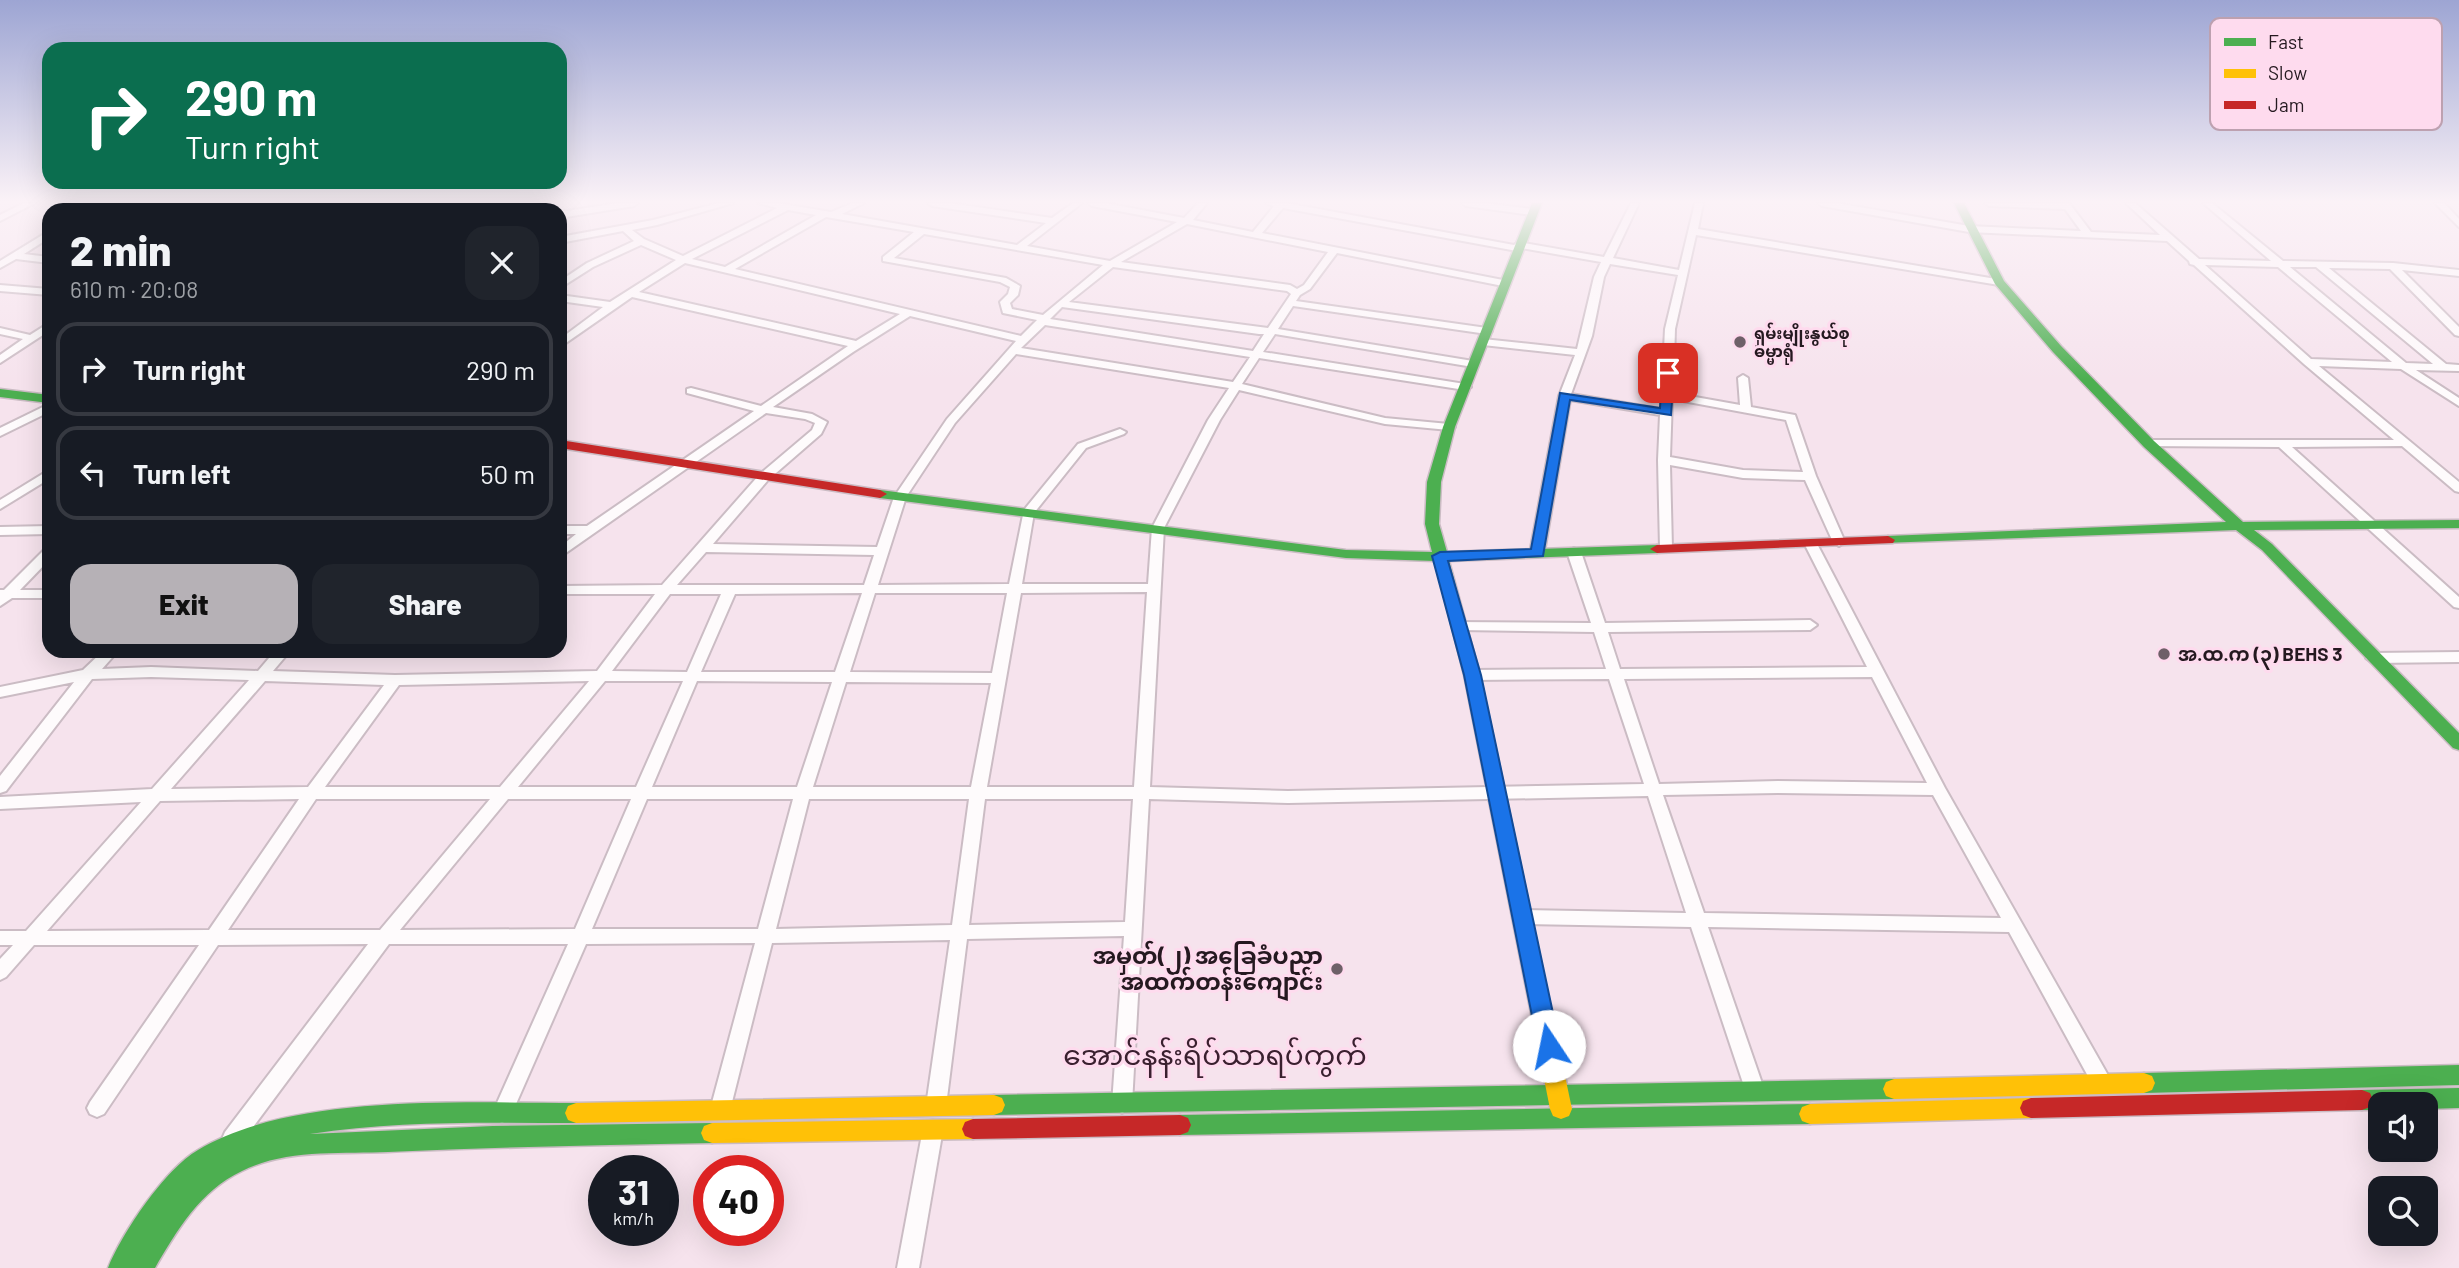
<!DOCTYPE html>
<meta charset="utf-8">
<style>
body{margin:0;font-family:Barlow,"Noto Sans Myanmar",sans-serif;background:#20242c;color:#f1f3f6;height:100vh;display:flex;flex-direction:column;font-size:26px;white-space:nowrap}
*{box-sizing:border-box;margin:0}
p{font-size:23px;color:#9ea1a6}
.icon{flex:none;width:38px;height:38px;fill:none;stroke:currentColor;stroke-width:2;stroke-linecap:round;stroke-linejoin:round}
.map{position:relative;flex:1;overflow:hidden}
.drawer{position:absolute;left:42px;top:203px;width:525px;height:455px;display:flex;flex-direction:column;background:#171b24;border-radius:21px;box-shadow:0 7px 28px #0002}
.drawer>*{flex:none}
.top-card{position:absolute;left:42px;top:42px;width:525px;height:147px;border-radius:21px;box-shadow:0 7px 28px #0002;background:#0b6e4f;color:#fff;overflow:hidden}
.fabs{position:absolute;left:2368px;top:1092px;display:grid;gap:14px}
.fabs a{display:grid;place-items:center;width:70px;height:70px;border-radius:14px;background:#171b24;box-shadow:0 7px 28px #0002;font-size:35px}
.speed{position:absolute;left:588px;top:1155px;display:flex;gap:14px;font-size:35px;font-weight:700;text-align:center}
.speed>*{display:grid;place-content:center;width:91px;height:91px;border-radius:50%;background:#171b24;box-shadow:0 7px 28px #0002;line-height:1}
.speed small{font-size:18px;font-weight:400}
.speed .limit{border:10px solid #d22;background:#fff;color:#111}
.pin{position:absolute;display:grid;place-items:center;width:60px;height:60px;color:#fff;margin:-30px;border-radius:14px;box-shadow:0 4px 10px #0006}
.me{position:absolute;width:77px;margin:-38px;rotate:349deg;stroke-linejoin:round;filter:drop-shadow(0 0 5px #0008)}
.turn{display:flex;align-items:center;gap:24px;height:147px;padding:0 28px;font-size:32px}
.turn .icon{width:91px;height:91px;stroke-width:2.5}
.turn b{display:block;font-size:49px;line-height:60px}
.round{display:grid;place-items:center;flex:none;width:74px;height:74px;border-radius:21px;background:#20242c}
.summary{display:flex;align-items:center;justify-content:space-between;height:119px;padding:0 28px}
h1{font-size:42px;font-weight:800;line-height:52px}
.action{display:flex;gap:14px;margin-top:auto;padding:14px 28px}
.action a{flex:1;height:80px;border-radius:21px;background:#b6b1b6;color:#111;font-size:28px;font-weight:800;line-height:80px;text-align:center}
.action a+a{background:#20242c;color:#f1f3f6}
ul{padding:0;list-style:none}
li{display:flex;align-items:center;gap:21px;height:94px;margin:0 14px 10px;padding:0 14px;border:4px solid #363941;border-radius:21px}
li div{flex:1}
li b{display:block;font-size:26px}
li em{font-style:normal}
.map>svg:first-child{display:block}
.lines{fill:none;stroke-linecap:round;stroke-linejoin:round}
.street-casing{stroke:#cbbcc4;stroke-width:4}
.fast-casing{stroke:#cbbcc4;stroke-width:3}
.slow-casing{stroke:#cbbcc4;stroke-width:3}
.jam-casing{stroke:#cbbcc4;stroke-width:3}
.street{fill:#fefbfc;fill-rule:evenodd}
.fast{fill:#4caf50;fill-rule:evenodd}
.slow{fill:#ffc107;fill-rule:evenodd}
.jam{fill:#c62828;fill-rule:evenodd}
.route{fill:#1a73e8;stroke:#114b97;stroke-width:2}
.poi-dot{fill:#6e6068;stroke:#fedbee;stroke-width:2.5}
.labels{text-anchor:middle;stroke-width:6;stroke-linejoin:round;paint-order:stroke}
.far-poi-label{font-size:16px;font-weight:bold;fill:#251920;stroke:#fedbee;text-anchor:start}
.poi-label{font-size:19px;font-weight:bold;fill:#251920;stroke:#fedbee;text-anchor:start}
.near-poi-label{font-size:23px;font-weight:bold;fill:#251920;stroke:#fedbee;text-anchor:end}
.near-quarter-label{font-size:28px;fill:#3a202f;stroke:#fedbee}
.key{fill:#fedbee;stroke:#bda1b0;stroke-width:2}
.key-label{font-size:19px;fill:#251920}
</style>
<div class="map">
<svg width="2459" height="1268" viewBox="0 0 2459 1268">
<rect width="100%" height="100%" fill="#f6e3ed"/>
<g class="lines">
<g class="street-casing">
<g id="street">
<polygon points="24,203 35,203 0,221 0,215"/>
<polygon points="59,203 69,203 78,210 68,210"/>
<polygon points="121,203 135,203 114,210 100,210"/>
<polygon points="279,203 288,203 281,210 272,210"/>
<polygon points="347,203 355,203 351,210 343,210"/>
<polygon points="488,203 496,203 493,210 485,210"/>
<polygon points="618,203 638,203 634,206 560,218 560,212"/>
<path d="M719 203H733L657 225 632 230 644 239 683 256 777 208 758 203H777L831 212 853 203H864L842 214 1017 245 1046 223 932 206 928 203H949L1052 218 1073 203H1082L1027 246 1110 261 1177 222 1092 206 1088 203H1105L1184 218 1198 203H1207L1193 220 1253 232 1274 206 1266 203H1286L1514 245 1518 242 1604 257 1631 203H1639L1613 258 1679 270 1695 203H1703L1698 229 2002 280V284L1999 285 1696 235 1675 329 1673 393 1740 405 1738 378 1743 375 1748 378 1751 407 1795 415 1816 476 1845 542 1839 546 1833 542 1805 480 1743 478 1670 465 1672 548 1666 552 1661 551 1660 548 1658 460 1660 415 1570 400 1544 553 1537 557 1530 553 1559 396 1575 355 1483 345 1478 342 1483 339 1577 349 1594 277 1601 262 1521 248 1517 251 1283 208 1262 233 1503 280 1508 283 1503 286 1337 253 1310 289 1300 295 1296 301 1487 328 1492 331 1487 334 1293 306 1278 329 1473 361 1478 364 1473 367 1275 334 1263 352 1465 384 1471 387 1465 390 1259 358 1242 384 1385 418 1449 424 1455 427 1449 430 1385 424 1239 390 1220 420 1164 528 1150 787 1288 791 1644 784 1609 679 1472 680 1465 675 1472 670 1606 669 1594 632 1459 630 1454 628 1452 625 1454 622 1591 623 1567 552 1574 548 1581 552 1605 623 1810 620 1817 625 1810 630 1608 632 1620 669 1867 667 1804 543 1805 540H1815L1945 788 2109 1077 2112 1083 2109 1089 2102 1092 2095 1089 2009 932 1708 927 1765 1092 1762 1098 1755 1101 1748 1098 1691 927 1524 924 1518 922 1515 917 1518 912 1524 910 1686 913 1648 796 1288 803 1149 799 1132 1104 1129 1110 1122 1113 1115 1110 1112 1104 1124 936 967 939 946 1106 943 1112 936 1115 929 1112 926 1106 950 940 772 943 730 1110 727 1116 720 1119 713 1116 710 1110 755 943 586 944 509 1120 502 1123 495 1120 492 1114 568 944H389L239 1146 232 1148 225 1146 222 1139 225 1132 368 944 218 945 104 1114 97 1117 90 1114 87 1108 90 1102 199 945H34L6 977 0 980V959L13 945H0V931H26L141 802 0 809V797L152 789 249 680 151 677 92 679 6 791 0 793V776L74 682 0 697V687L83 670 103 651H118L102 669 151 667 258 671 275 651H290L273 671 395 675 597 671 655 594H560V586L662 585 760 474 812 430 815 423 805 419 766 413 560 557V547L576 534H560V526H587L754 411 687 393V389L691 388 761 406 848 346 632 297 560 347V339L603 307 560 301V295L610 302 676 260 641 245 593 267 560 288V281L587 263 634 241 623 231 560 243V237L653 220ZM788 210 816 215 725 267 692 259ZM826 217 914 232 883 257V261L1000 282 1010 287 1008 294 1000 302 1003 313 1037 320 1021 336 735 269ZM1187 224 1328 252 1304 285 1297 289 1290 285 1121 262ZM924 234 1103 265 1043 315 1012 309 1010 303 1018 295 1020 286 1006 278 894 258ZM685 263 900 314 856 341 639 292ZM1610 264 1678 275 1665 329 1661 409 1571 394 1592 336 1604 277ZM1113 267 1287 291 1291 294 1268 328 1069 302ZM1062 307 1259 334H1264L1253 351 1050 319ZM910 316 1016 341 947 419 894 497 877 547 713 544 768 480 821 434 827 422 812 414 773 407 853 352ZM1045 325 1250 357 1233 382 1021 348ZM1016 354 1229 388 1208 420 1152 528 1148 584H1022L1034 513 1086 448 1124 434 1126 432 1120 429 1078 444 1024 510 1009 584 878 585 906 497 955 423ZM1672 399 1786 420 1803 472 1743 470 1670 457ZM706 552 874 555 864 585H677ZM1147 592 1134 787H987L1021 593ZM862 593 835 672H701L735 594ZM875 593H1007L992 673 850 672ZM670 594H721L687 672 612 671ZM1872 677 1927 783 1778 781 1659 784 1624 679ZM265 681 384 685 308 787 171 789ZM589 681 500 787H325L399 685ZM605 681H683L636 787H518ZM697 681 832 682 797 787H652ZM846 682 991 683 971 787H813ZM1778 793 1933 795 2001 918 1704 913 1663 795ZM299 799 209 930 47 931 160 801ZM316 799H490L380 930H228ZM508 799H631L575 929 400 930ZM647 799H793L758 929H592ZM809 799H969L952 925 776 929ZM985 799H1133L1125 922 969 925Z"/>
<polygon points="1462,203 1485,203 1532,209 1536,212 1532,215 1466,206"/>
<path d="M1818 203H1836L1969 226 2081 231 2065 209 1989 206 1985 203H2069L2091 232 2160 235 2126 203H2135L2199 259 2271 261 2203 203H2212L2283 261 2393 263 2459 270V276L2402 270 2459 327V336L2455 335 2390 269 2329 268 2446 364 2459 365V371L2416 370 2459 398V406L2401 369 2319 366 2459 482V492L2455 491 2402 446 2292 447 2459 597V608L2454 607 2279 447 2145 446V442L2149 440H2394L2304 364 2194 265 2190 264 2189 261 2167 241 1969 232 1822 206ZM2205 265 2278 267 2392 362 2311 359ZM2290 267H2316L2433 364 2406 363Z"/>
<polygon points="2435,203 2444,203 2459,219 2459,227"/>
<polygon points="49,231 49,238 24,254 49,257 49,263 16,259 0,268 0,261"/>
<polygon points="0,285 49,289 49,295 0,291"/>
<polygon points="49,323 49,331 0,363 0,355 23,339 0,334 0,328 30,335"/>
<polygon points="49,404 49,412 0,436 0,428"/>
<polygon points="49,470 49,479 0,509 0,500"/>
<polygon points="49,526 49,534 0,535 0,527"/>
<polygon points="49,549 49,560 20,590 49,590 49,598 12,598 0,606 0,590 4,590 44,550"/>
<polygon points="2459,652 2459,662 2373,663 2366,658 2373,653"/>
<polygon points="933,1120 940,1122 943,1129 919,1268 897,1268 923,1129 926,1122"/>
</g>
</g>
<g class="fast-casing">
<g id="fast">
<polygon points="1532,203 1542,203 1455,427 1441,482 1439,524 1447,552 1657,545 1664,549 1657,553 1449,561 1480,675 1507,801 1504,806 1498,808 1492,806 1489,801 1464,675 1435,561 1346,558 880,498 873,494 880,490 1346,550 1432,552 1425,524 1427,482 1443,427"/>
<polygon points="1954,203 1964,203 2004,281 2061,346 2154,441 2243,522 2459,520 2459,528 2254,530 2272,544 2459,733 2459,750 2453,748 2262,550 2236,530 1883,543 1881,540 1888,536 2226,522 2144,447 2053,352 1995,284"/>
<polygon points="0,389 49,395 49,403 0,397"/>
<polygon points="2459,1065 2459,1085 2144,1093 2136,1090 2133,1083 2136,1076 2144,1073"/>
<polygon points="1894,1079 1902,1082 1905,1089 1902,1096 1894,1099 994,1115 986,1112 983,1105 986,1098 994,1095"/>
<polygon points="2459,1088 2459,1108 2426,1109 2426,1104 2380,1104 2380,1110 2362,1110 2354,1107 2351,1100 2354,1093 2362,1090"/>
<path d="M576 1103 584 1106 587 1113 584 1120 576 1123C488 1123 398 1120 310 1134L493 1126 712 1123 720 1126 723 1133 720 1140 712 1143C604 1145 496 1147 388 1152 341 1154 285 1149 242 1171 200 1191 177 1230 155 1268H108C122 1233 165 1169 198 1150 291 1093 468 1103 576 1103Z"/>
<polygon points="1810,1104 1818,1107 1821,1114 1818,1121 1810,1124 1180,1135 1172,1132 1169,1125 1172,1118 1180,1115"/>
</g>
</g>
<g class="slow-casing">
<g id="slow">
<polygon points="1498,794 1504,796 1507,801 1572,1109 1569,1116 1561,1119 1553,1116 1550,1109 1489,801 1492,796"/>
<polygon points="2144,1073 2152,1076 2155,1083 2152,1090 2144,1093 1894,1099 1886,1096 1883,1089 1886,1082 1894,1079"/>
<polygon points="994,1095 1002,1098 1005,1105 1002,1112 994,1115 576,1123 568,1120 565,1113 568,1106 576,1103"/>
<polygon points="2031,1098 2039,1101 2042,1108 2039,1115 2031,1118 1810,1124 1802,1121 1799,1114 1802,1107 1810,1104"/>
<polygon points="973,1119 981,1122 984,1129 981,1136 973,1139 712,1143 704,1140 701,1133 704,1126 712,1123"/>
</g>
</g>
<g class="jam-casing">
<g id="jam">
<polygon points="560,440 880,490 887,494 880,498 560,448"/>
<polygon points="1888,536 1895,540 1893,543 1657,553 1650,549 1657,545"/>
<polygon points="2362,1090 2370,1093 2373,1100 2370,1107 2362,1110 2031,1118 2023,1115 2020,1108 2023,1101 2031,1098"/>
<polygon points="1180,1115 1188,1118 1191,1125 1188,1132 1180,1135 973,1139 965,1136 962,1129 965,1122 973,1119"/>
</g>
</g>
<use href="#street" class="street"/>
<use href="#fast" class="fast"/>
<use href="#slow" class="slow"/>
<use href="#jam" class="jam"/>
</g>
<linearGradient id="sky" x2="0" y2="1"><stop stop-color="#9da5d3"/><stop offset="0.53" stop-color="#fbf2f7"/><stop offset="1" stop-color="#fbf2f7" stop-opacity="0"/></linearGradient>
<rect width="2459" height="380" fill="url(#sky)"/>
<polygon class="route" points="1668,370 1674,373 1671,415 1570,400 1543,556 1448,561 1481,675 1560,1046 1557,1052 1549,1055 1542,1052 1538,1046 1464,675 1432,556 1440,552 1531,549 1560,393 1660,408 1662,373"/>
<g class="poi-dot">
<circle cx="1740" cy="342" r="7"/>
<circle cx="2164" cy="654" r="7"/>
<circle cx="1337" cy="969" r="7"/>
</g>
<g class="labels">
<g class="far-poi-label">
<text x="1754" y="339">ရှမ်းမျိုးနွယ်စု<tspan x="1754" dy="18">ဓမ္မာရုံ</tspan></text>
</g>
<g class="poi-label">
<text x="2178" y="661">အ.ထ.က (၃) BEHS 3</text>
</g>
<g class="near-poi-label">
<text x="1323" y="964">အမှတ်(၂) အခြေခံပညာ<tspan x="1323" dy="26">အထက်တန်းကျောင်း</tspan></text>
</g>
<g class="near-quarter-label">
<text x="1215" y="1065">အောင်နန်းရိပ်သာရပ်ကွက်</text>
</g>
</g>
<rect x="2210" y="18" width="232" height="112" rx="10" class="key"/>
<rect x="2224" y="38" width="32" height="8" fill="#4caf50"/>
<rect x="2224" y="69" width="32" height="9" fill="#ffc107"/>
<rect x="2224" y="101" width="32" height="8" fill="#c62828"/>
<g class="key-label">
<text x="2268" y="49">Fast</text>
<text x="2268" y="80">Slow</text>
<text x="2268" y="112">Jam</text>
</g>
</svg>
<div class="fabs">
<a><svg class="icon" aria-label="sound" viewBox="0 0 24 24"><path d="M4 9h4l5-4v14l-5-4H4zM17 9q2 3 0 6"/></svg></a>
<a><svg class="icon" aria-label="search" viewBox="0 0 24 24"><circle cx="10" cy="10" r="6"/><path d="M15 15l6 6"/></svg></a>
</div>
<div class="speed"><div>31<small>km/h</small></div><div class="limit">40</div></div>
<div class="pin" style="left:1668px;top:373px;background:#d93025"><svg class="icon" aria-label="arrive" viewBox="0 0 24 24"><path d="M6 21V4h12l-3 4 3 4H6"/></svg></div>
<svg class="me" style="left:1549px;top:1046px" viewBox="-20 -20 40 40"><circle r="19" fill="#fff"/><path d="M0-13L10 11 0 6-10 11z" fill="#1a73e8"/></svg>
<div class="top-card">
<div class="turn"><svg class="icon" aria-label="right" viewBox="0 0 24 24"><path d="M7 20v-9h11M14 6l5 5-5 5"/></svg><div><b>290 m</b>Turn right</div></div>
</div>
<section class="drawer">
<div class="summary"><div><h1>2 min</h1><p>610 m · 20:08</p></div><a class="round"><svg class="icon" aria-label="close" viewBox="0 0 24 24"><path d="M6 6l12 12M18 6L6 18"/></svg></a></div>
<ul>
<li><svg class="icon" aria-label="right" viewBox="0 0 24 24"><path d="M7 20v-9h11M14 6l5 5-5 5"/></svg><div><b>Turn right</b></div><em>290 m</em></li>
<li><svg class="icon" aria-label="left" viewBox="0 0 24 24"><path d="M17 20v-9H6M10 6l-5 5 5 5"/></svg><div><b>Turn left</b></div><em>50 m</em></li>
</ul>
<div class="action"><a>Exit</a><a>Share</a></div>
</section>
</div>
